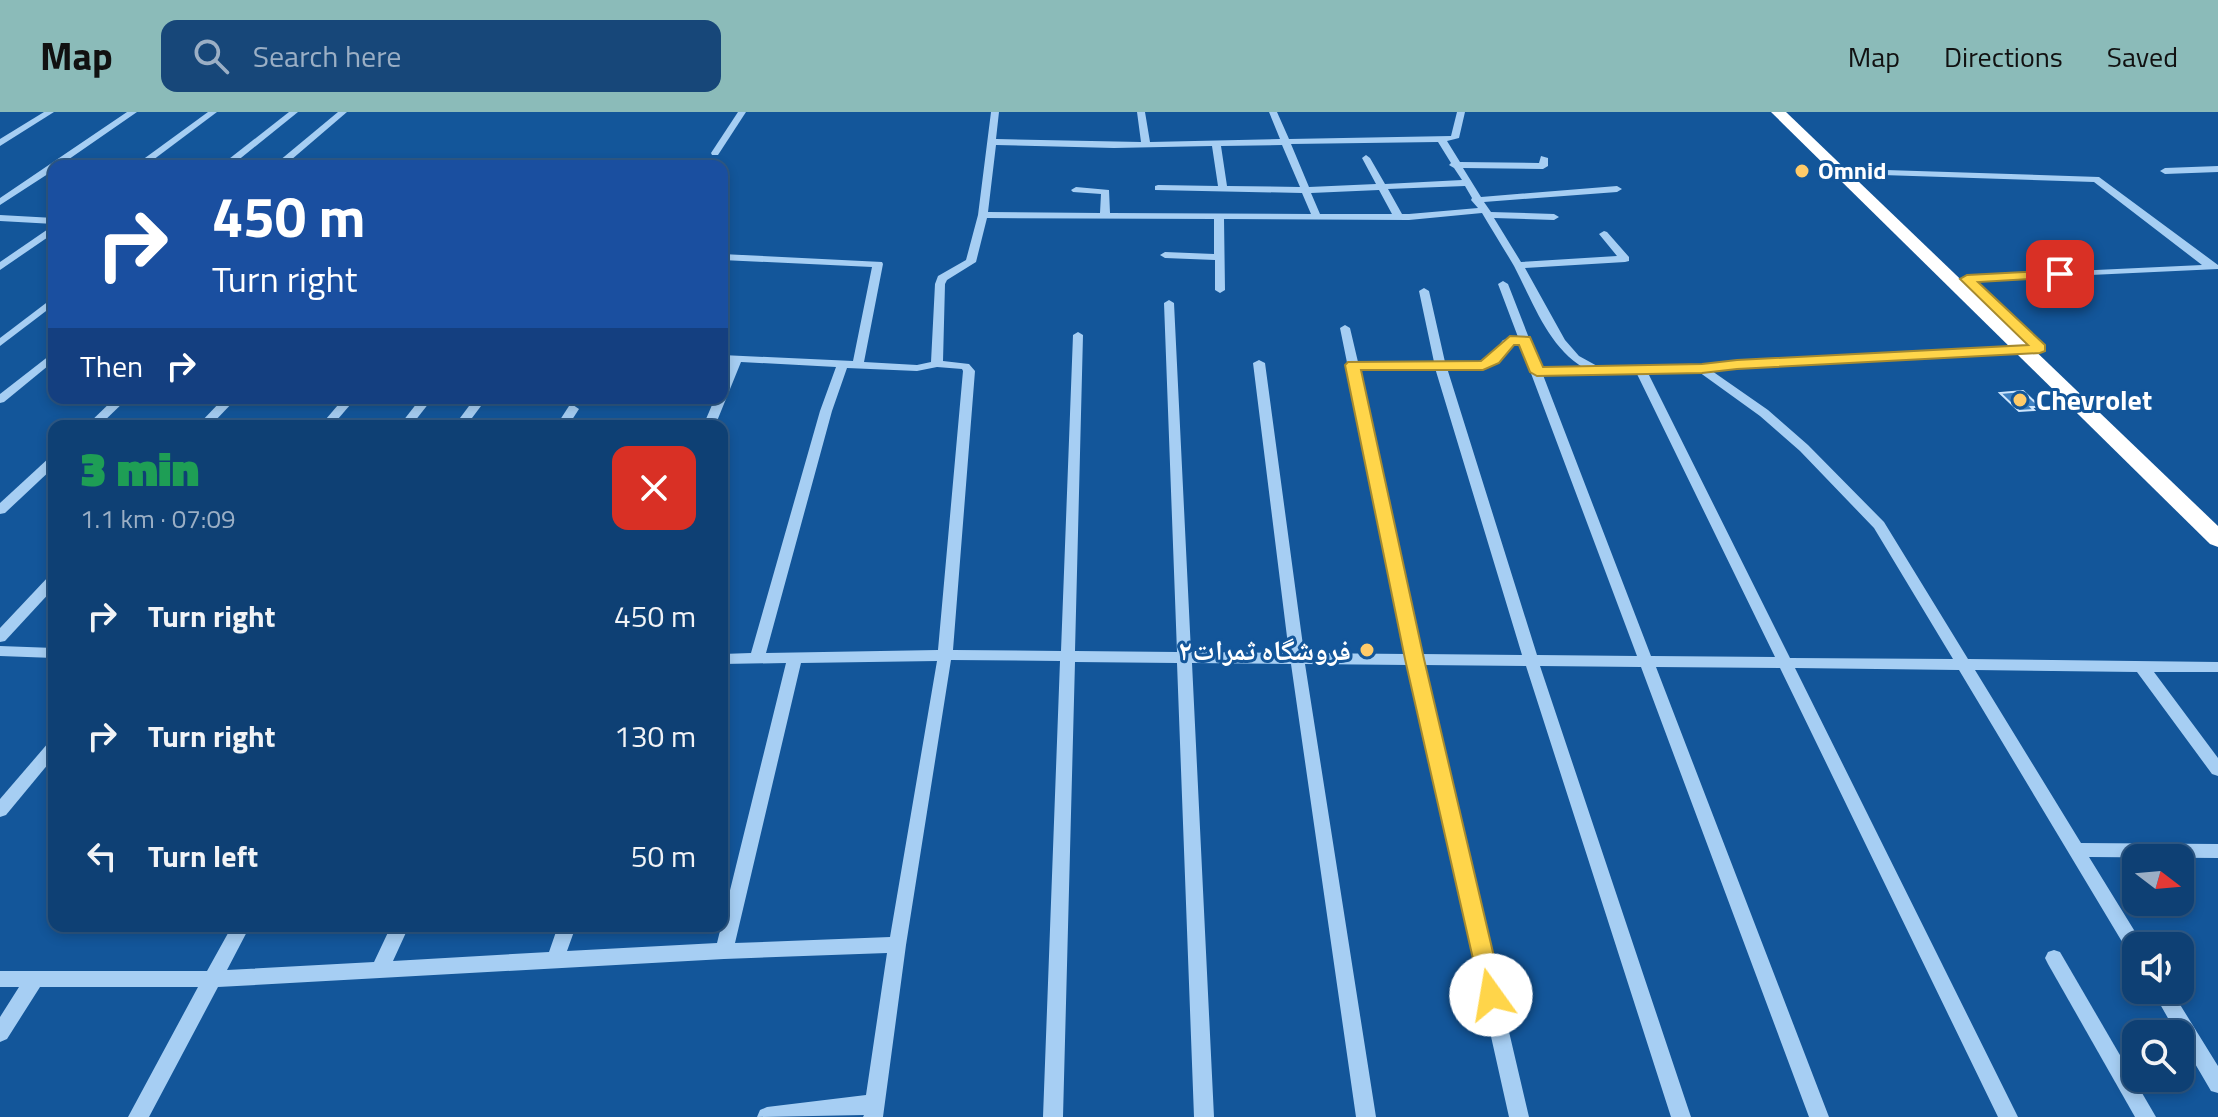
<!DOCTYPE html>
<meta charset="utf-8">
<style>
body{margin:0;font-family:"Titillium Web","Noto Naskh Arabic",sans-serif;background:#174779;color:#f1f3f6;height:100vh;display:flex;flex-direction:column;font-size:30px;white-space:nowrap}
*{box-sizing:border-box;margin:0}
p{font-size:26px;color:#9bafc5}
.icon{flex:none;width:44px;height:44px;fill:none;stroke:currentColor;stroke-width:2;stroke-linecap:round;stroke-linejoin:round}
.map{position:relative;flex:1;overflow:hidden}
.panel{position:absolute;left:48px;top:308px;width:680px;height:512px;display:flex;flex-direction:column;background:#0e4074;border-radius:16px;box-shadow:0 4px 12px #0003,0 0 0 2px #2e5986}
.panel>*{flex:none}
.banner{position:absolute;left:48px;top:48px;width:680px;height:244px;border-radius:16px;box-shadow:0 4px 12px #0003,0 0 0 2px #2e5986;background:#1a4fa0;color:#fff;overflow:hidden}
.needle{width:52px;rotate:106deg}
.fabs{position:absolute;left:2122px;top:732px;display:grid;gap:16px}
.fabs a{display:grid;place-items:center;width:72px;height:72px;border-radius:16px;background:#0e4074;box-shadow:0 4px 12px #0003,0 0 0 2px #2e5986;font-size:40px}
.pin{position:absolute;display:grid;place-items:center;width:68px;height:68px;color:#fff;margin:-34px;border-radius:16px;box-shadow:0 4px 12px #0006}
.me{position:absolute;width:88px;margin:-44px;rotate:347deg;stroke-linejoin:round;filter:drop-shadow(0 0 6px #0008)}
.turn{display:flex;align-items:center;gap:28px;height:168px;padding:0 32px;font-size:36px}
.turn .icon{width:104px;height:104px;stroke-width:2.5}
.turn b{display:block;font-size:56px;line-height:68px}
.then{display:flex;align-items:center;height:76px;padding:0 32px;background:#0003;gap:16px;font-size:30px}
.round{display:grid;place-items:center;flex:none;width:84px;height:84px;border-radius:16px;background:#174779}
.summary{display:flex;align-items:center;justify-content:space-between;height:136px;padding:0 32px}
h1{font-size:48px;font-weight:800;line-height:60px;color:#1e9e55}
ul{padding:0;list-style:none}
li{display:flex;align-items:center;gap:24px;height:120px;padding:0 32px}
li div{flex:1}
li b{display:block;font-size:30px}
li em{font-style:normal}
header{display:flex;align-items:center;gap:48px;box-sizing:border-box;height:112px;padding:0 40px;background:#8bbbb9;color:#111}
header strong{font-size:38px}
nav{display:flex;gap:44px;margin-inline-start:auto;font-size:28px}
.search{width:560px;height:72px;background:#174779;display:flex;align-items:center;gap:20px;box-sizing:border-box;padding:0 28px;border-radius:16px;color:#9bafc5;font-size:30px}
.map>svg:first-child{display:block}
.building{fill:#3c7fc1;stroke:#cee6fd;stroke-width:2}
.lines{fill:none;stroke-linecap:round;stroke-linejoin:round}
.minor{fill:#a6cef3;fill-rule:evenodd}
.highway{fill:#fff;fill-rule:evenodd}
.route{fill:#ffd54a;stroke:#a68a30;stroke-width:2}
.poi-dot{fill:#ffcb69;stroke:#13569a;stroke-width:3}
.labels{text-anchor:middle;stroke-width:6;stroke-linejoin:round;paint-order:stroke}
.far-poi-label{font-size:24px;font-weight:bold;fill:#fff;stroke:#13569a;text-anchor:start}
.poi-label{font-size:28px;font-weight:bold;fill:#fff;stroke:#13569a;text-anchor:start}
</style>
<header>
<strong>Map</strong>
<div class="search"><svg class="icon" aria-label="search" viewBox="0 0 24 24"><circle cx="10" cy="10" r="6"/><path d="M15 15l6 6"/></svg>Search here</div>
<nav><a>Map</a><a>Directions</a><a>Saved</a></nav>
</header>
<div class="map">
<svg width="2218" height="1005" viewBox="0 0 2218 1005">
<rect width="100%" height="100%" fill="#13569a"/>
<polygon class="building" points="2023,279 2040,295 2031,295 2034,298 2019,299 2000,281"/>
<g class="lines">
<g class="minor">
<polygon points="44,0 54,0 0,34 0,27"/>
<polygon points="127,0 137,0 59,54 54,54 54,58 0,93 0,86"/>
<polygon points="208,0 217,0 145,54 134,54"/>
<polygon points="289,0 298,0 231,54 220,54"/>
<polygon points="338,0 347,0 284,54 273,54"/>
<polygon points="738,0 746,0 718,43 712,43 711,41"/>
<path d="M991 0H999L996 27 1141 30 1137 0H1145L1150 30 1280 27 1269 0H1277L1289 27 1451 24 1457 0H1465L1459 26 1447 29 1460 50 1539 51 1541 44 1548 46V54L1543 57 1463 56 1481 85 1617 74 1622 77 1617 80 1484 90 1491 100 1554 102 1559 105 1554 108 1494 106 1521 150 1617 144 1599 122 1604 119 1607 120 1629 145V149L1625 150 1525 156 1565 228 1579 244 1599 255 1702 254 1737 249 2044 234 2046 236 2040 239 1737 255 1712 259 1768 298 1808 333 1884 410 1968 547 2218 550V560H2154L2218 646V664L2212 662 2137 560 1975 558 2081 731 2218 732V746L2089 745 2142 831 2143 834H2136V845L2130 843 1959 558 1795 556 2018 1005H1998L1780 556 1656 555 1829 1005H1809L1641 555 1540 554 1691 1005H1671L1526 554 1423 553 1529 1005H1509L1408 553 1305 552 1376 1005H1356L1291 552 1192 551 1214 1005H1194L1177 551 1075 550 1063 1005H1043L1060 549 951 548 906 833 883 1005H863L864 1003 757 1005 760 998 767 995 866 983 887 841 724 847 218 875 149 1005H128L198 875H40L7 927 0 930V905L19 875H0V859H207L232 814H250L227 858 374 850 391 814H409L393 849 549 840 558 814H576L567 839 717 831 786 551 722 552V542L751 541 820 299 836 255 741 250 715 314H703L715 286H722V269L730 250 722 249V243L853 249 872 155 722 148V142L882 150 883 152 864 250 917 253 931 250 935 172 938 164 966 148 978 103ZM1438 30 1451 51 1449 53 1454 56 1462 68 1385 72 1370 46 1366 43 1362 46 1376 72 1309 75 1291 32ZM996 33 1114 36 1212 34 1218 74 1158 73 1155 74V78L1302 81 1311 102 1110 101 1109 78 1076 75 1071 78 1073 80 1101 82 1100 101 988 100ZM1282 33 1300 75 1227 74 1221 34ZM1465 74 1472 86 1471 88 1478 96 1409 102H1402L1388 77ZM1379 78 1392 102H1320L1311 81ZM1482 101C1492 118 1504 137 1514 154 1533 190 1548 235 1584 256L1541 257 1508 172 1503 169 1498 172 1518 225 1503 228C1482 255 1478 250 1445 250L1429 179 1424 176 1419 179 1434 250H1358L1350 216 1345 213 1340 216 1406 542 1304 541 1265 251 1259 248 1253 251 1289 541 1191 540 1174 191 1169 188 1164 191 1177 540 1075 539 1083 223 1078 220 1073 223 1061 539 953 538 975 259 969 252 943 249 945 172 947 168 976 150 987 106 1214 107V142L1165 140 1160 143 1165 146 1215 148V178L1220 181 1225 178 1224 107 1409 108ZM1520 232 1637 544 1537 543 1447 256C1481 256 1488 262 1510 233ZM937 255 962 257 963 259 938 538 766 541 832 299 847 256 917 259ZM1359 256H1435L1522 543 1420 542ZM1699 260 1760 304 1800 339 1874 416 1953 547 1790 546 1648 261ZM1637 262 1775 545 1651 544 1543 263ZM937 549 890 825 735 831 801 551Z"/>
<polygon points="2218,54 2218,60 2165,62 2160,59 2165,56"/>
<polygon points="1855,57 2099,65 2218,153 2218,157 1963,169 1962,167 1967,164 2202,153 2094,70 1852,62 1852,58"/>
<polygon points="0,103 54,106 54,112 0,109"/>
<polygon points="54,113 54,121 0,158 0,150"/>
<polygon points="54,185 54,193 0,234 0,226"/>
<polygon points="54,240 54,249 4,290 0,291 0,282"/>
<polygon points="115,286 128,286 99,314 86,314"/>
<polygon points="224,286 237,286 210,314 197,314"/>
<polygon points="344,286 356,286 332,314 320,314"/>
<polygon points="421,286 433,286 411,314 399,314"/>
<polygon points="475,286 487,286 466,314 454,314"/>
<polygon points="573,293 579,297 568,314 556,314 569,294"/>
<polygon points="54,344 54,355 5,401 0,402 0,391 50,345"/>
<polygon points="54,462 54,476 5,529 0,530 0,516 49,464"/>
<polygon points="0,534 54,536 54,546 0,544"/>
<polygon points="54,628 54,645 6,703 0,705 0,687 49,630"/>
<polygon points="2054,838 2060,840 2156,1005 2135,1005 2048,852 2045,846 2048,840"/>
<polygon points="2152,878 2171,878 2218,954 2218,981 2211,979 2180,926 2180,922 2177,922"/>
</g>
<polygon class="highway" points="1771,0 1786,0 2218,414 2218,435 2210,432"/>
</g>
<polygon class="route" points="2060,158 2064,159 2064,165 1978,170 2045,233 2045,239 2040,241 1737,257 1702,261 1537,264 1530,260 1519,233 1514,233 1499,251 1483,258 1361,258 1424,547 1503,883 1499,891 1491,894 1483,891 1405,547 1345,253 1348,250 1481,249 1510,224 1530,225 1543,255 1702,252 1737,248 2028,233 1960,167 1967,163"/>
<g class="poi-dot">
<circle cx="1802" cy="59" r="8"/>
<circle cx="2020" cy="288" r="8"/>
<circle cx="1367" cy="538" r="8"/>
</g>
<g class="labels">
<g class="far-poi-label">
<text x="1818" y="67">Omnid</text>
</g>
<g class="poi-label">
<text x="2036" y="298">Chevrolet</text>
<text x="1351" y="548" text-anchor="end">فروشگاه ثمرات٢</text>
</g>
</g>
</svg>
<div class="fabs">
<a><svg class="needle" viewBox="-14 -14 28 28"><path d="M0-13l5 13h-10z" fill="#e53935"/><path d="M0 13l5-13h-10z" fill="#9bafc5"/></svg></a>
<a><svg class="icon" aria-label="sound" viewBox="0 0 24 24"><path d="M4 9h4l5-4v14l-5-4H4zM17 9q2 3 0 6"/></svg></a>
<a><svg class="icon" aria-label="search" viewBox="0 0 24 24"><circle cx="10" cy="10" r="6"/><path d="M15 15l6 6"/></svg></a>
</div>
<div class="pin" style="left:2060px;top:162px;background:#d93025"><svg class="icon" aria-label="arrive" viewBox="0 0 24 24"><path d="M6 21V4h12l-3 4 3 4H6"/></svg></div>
<svg class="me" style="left:1491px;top:883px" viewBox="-20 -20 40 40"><circle r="19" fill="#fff"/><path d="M0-13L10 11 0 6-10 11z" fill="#ffd54a"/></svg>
<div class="banner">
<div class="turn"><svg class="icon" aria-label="right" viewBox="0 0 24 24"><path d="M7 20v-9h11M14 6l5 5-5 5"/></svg><div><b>450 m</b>Turn right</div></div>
<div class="then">Then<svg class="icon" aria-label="right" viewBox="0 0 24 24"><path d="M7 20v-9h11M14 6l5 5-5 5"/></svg></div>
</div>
<section class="panel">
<div class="summary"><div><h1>3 min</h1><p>1.1 km · 07:09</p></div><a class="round" style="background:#d93025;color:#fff"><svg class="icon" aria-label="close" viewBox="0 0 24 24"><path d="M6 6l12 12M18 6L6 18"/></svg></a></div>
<ul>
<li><svg class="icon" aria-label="right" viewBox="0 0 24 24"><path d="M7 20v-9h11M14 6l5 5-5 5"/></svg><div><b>Turn right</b></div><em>450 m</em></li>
<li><svg class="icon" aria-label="right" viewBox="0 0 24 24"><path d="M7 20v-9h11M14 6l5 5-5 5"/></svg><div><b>Turn right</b></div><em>130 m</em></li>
<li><svg class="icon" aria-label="left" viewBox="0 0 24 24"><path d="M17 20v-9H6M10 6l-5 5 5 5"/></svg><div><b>Turn left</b></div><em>50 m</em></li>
</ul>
</section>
</div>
